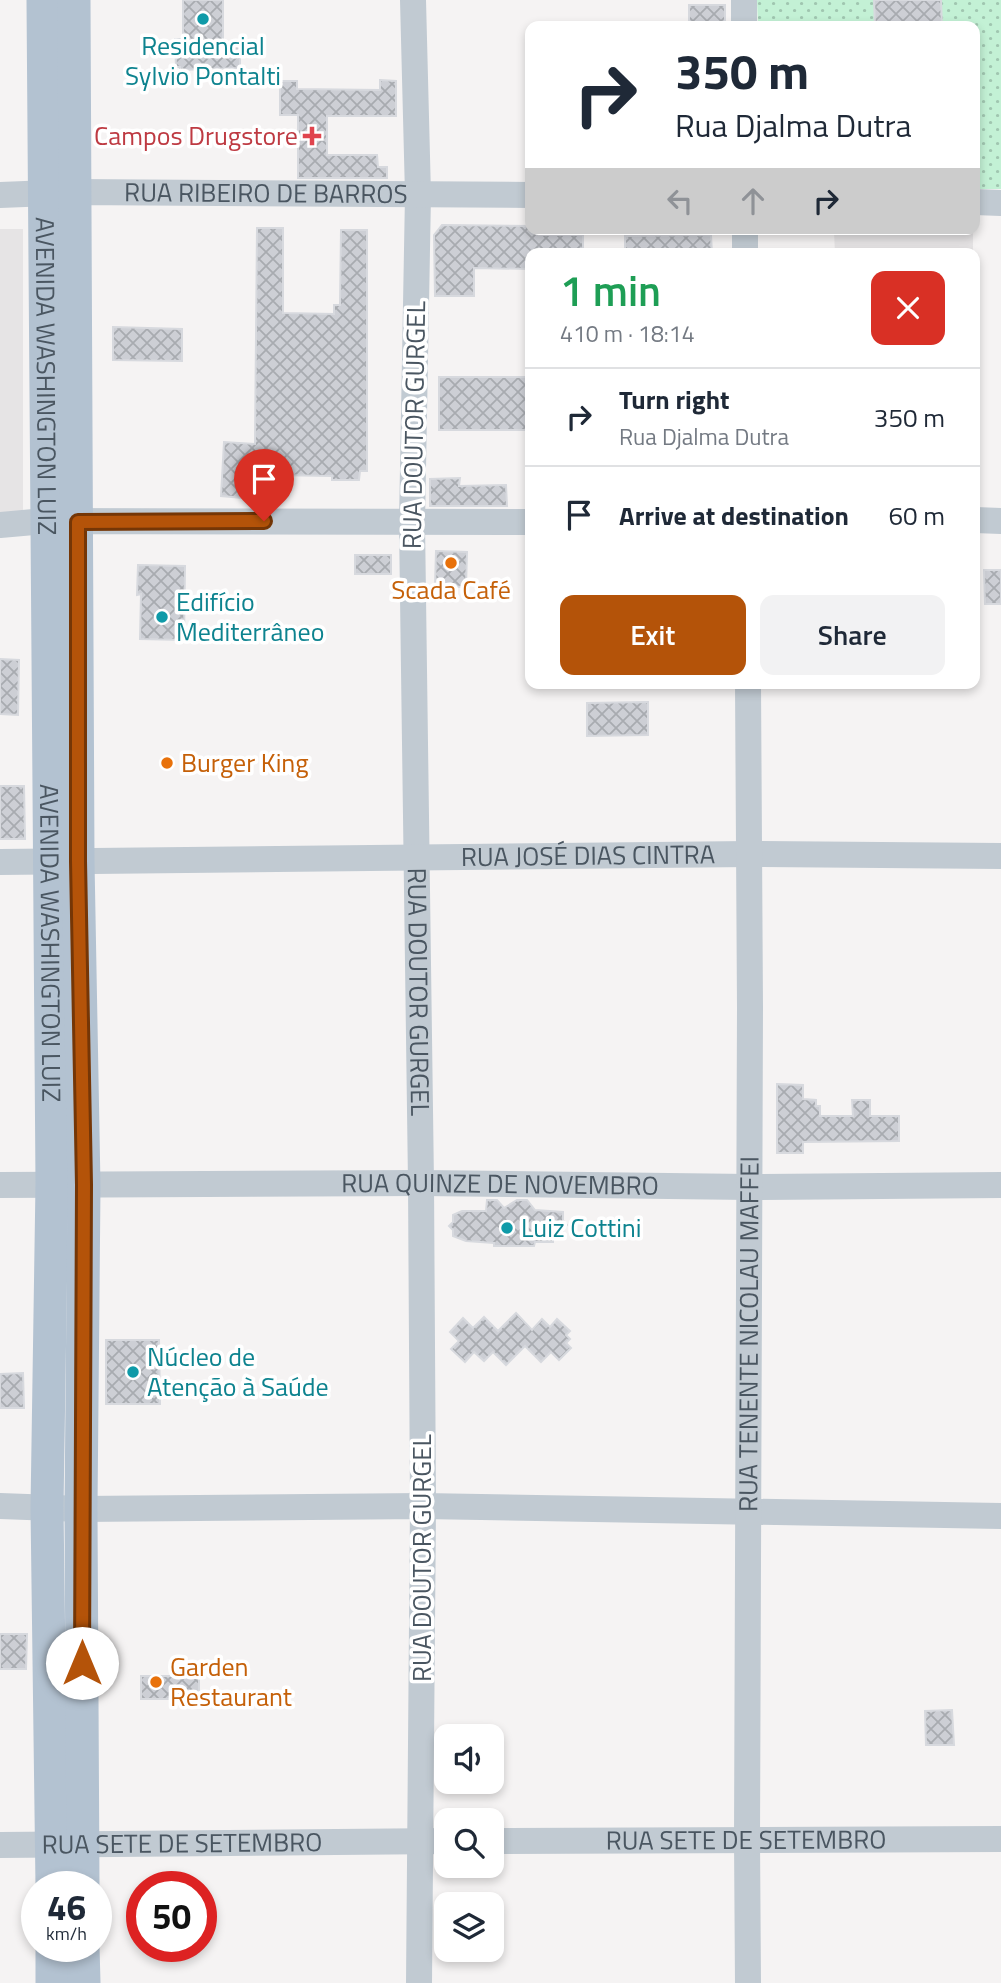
<!DOCTYPE html>
<meta charset="utf-8">
<style>
body{margin:0;font-family:"Titillium Web",sans-serif;background:#f2f2f3;color:#1f2937;height:100vh;display:flex;flex-direction:column;font-size:26px;white-space:nowrap}
*{box-sizing:border-box;margin:0}
p{font-size:23px;color:#747a83}
.icon{flex:none;width:38px;height:38px;fill:none;stroke:currentColor;stroke-width:2;stroke-linecap:round;stroke-linejoin:round}
.map{position:relative;flex:1;overflow:hidden}
.details{position:absolute;left:525px;top:248px;width:455px;height:441px;display:flex;flex-direction:column;background:#fff;border-radius:14px;box-shadow:0 4px 10px #0003}
.details>*{flex:none}
.banner{position:absolute;left:525px;top:21px;width:455px;height:214px;border-radius:14px;box-shadow:0 4px 10px #0003;background:#fff;color:#1f2937;overflow:hidden}
.controls{position:absolute;left:434px;top:1724px;display:grid;gap:14px}
.controls a{display:grid;place-items:center;width:70px;height:70px;border-radius:14px;background:#fff;box-shadow:0 4px 10px #0003;font-size:35px}
.speed{position:absolute;left:21px;top:1871px;display:flex;gap:14px;font-size:35px;font-weight:700;text-align:center}
.speed>*{display:grid;place-content:center;width:91px;height:91px;border-radius:50%;background:#fff;box-shadow:0 4px 10px #0003;line-height:1}
.speed small{font-size:18px;font-weight:400}
.speed .limit{border:10px solid #d22;background:#fff;color:#111}
.pin{position:absolute;display:grid;place-items:center;width:60px;height:60px;color:#fff;margin:-72px -30px;border-radius:50% 50% 50% 0;rotate:-45deg;box-shadow:0 0 7px #0007}
.pin .icon{rotate:45deg}
.me{position:absolute;width:77px;margin:-38px;rotate:0deg;stroke-linejoin:round;filter:drop-shadow(0 0 5px #0008)}
.turn{display:flex;align-items:center;gap:24px;height:147px;padding:0 35px;font-size:32px}
.turn .icon{width:91px;height:91px;stroke-width:2.5}
.turn b{display:block;font-size:49px;line-height:60px}
.lanes{display:flex;align-items:center;height:66px;padding:0 35px;background:#0003;justify-content:center;gap:35px;direction:ltr}
.lanes .off{opacity:.35}
.round{display:grid;place-items:center;flex:none;width:74px;height:74px;border-radius:14px;background:#f2f2f3}
.head{display:flex;align-items:center;justify-content:space-between;height:119px;padding:0 35px}
h1{font-size:42px;font-weight:600;line-height:52px;color:#1e9e55}
.cta{display:flex;gap:14px;margin-top:auto;padding:14px 35px}
.cta a{flex:1;height:80px;border-radius:14px;background:#b45309;color:#fff;font-size:28px;font-weight:600;line-height:80px;text-align:center}
.cta a+a{background:#f2f2f3;color:#1f2937}
ul{padding:0;list-style:none}
li{display:flex;align-items:center;gap:21px;height:98px;padding:0 35px;border-top:2px solid #e0e1e3}
li div{flex:1}
li b{display:block;font-size:26px}
li em{font-style:normal}
.map>svg:first-child{display:block}
.education{fill:#e6e4e5}
.park{fill:url(#park-dots)}
.building{fill:url(#building-cross-hatch);stroke:#d7d9de;stroke-width:2}
.lines{fill:none;stroke-linecap:round;stroke-linejoin:round}
.minor{stroke:#c1cad2;stroke-width:26}
.major{stroke:#b3c2d1;stroke-width:33}
.route-casing{stroke:#753606;stroke-width:18}
.route{stroke:#b45309;stroke-width:12}
.culture-dot{fill:#0f9aa8;stroke:#fff;stroke-width:2.5}
.health-dot{fill:#e0444e;stroke:#fff;stroke-width:2.5}
.food-dot{fill:#e8710a;stroke:#fff;stroke-width:2.5}
.labels{text-anchor:middle;stroke-width:7;stroke-linejoin:round;paint-order:stroke}
.culture-label{font-size:26px;fill:#0d838f;stroke:#fff;text-anchor:start}
.health-label{font-size:26px;fill:#be3a42;stroke:#fff;text-anchor:end}
.street-label{font-size:26px;fill:#4a5661;stroke:#fff}
.food-label{font-size:26px;fill:#c56008;stroke:#fff;text-anchor:start}
</style>
<div class="map">
<svg width="1001" height="1983" viewBox="0 0 1001 1983">
<defs>
<pattern id="park-dots" width="8" height="8" patternUnits="userSpaceOnUse" patternTransform="scale(1.75)"><rect width="8" height="8" fill="#c3f1d5"/><path d="M2 2h.1M6 6h.1" fill="none" stroke="#a0c6b0" stroke-width="1.8" stroke-linecap="round"/></pattern>
<pattern id="building-cross-hatch" width="8" height="8" patternUnits="userSpaceOnUse" patternTransform="scale(1.75)"><rect width="8" height="8" fill="#cdcfd5"/><path d="M0 0l8 8M0 8l8-8" fill="none" stroke="#a8abb0"/></pattern>
</defs>
<rect width="100%" height="100%" fill="#f5f3f3"/>
<g class="education">
<rect x="0" y="229" width="23" height="286"/>
<polygon points="973,230 973,254 835,254 834,231"/>
</g>
<polygon class="park" points="757,0 1001,0 1001,189 975,189 975,26 758,26"/>
<g class="building">
<polygon points="183,0 223,0 223,42 240,42 240,68 180,70 180,67 176,67 175,39 183,39"/>
<polygon points="874,0 941,0 942,26 875,26"/>
<rect x="689" y="5" width="36" height="21"/>
<polygon points="380,80 396,81 396,116 327,116 327,155 377,155 378,167 387,167 387,178 298,178 298,115 280,115 280,81 297,81 297,89 380,90"/>
<polygon points="442,225 530,226 530,229 539,229 539,235 583,235 583,254 530,254 530,269 474,268 474,296 435,296 434,235"/>
<polygon points="257,228 283,228 283,313 334,314 334,305 340,305 341,230 367,230 367,471 360,471 359,480 332,480 332,476 272,475 272,506 255,506 255,499 221,496 224,442 255,444"/>
<polygon points="711,235 712,254 625,254 625,236"/>
<polygon points="113,327 182,329 182,361 113,360"/>
<rect x="439" y="377" width="91" height="53"/>
<polygon points="460,478 459,486 506,485 507,506 430,506 430,479"/>
<polygon points="436,551 467,552 466,587 435,586"/>
<rect x="355" y="555" width="36" height="19"/>
<polygon points="138,565 185,566 184,640 140,639 141,594 137,595"/>
<polygon points="984,570 1001,570 1001,604 985,604"/>
<polygon points="0,659 19,660 18,715 0,714"/>
<polygon points="648,702 648,735 587,736 587,703"/>
<polygon points="0,786 24,786 25,839 0,839"/>
<polygon points="777,1084 803,1085 803,1099 816,1100 816,1106 820,1106 820,1116 853,1116 852,1100 870,1100 870,1116 899,1116 899,1141 803,1142 803,1153 777,1153"/>
<polygon points="487,1200 497,1200 504,1208 517,1200 527,1200 535,1210 563,1212 563,1220 567,1225 563,1229 563,1237 553,1237 553,1242 535,1242 534,1246 494,1246 494,1243 466,1241 453,1236 453,1230 449,1226 453,1222 453,1215 462,1211 486,1211"/>
<polygon points="516,1313 532,1330 542,1319 550,1327 557,1319 570,1331 566,1335 570,1339 566,1343 571,1348 559,1360 551,1352 541,1362 525,1346 506,1365 493,1352 484,1361 474,1352 465,1362 451,1349 459,1341 450,1332 463,1318 473,1328 484,1317 498,1331"/>
<polygon points="106,1340 159,1340 160,1404 106,1404"/>
<polygon points="23,1373 24,1408 0,1408 0,1374"/>
<polygon points="0,1634 27,1634 26,1669 0,1669"/>
<rect x="141" y="1676" width="58" height="23"/>
<polygon points="952,1710 954,1745 926,1745 925,1711"/>
</g>
<g class="lines">
<g class="minor">
<path id="s1" d="M413 0 418 195 412 523 421 1183 423 1506 419 1983"/>
<polyline points="744,0 744,26"/>
<path id="s2" d="M0 195 75 192 530 195"/>
<polyline points="975,202 1001,203"/>
<polyline points="745,229 745,254"/>
<polyline points="975,520 1001,521"/>
<polyline points="0,525 45,521 530,522"/>
<path id="s3" d="M0 862 749 854 1001 856"/>
<path id="s4" d="M0 1185 421 1183 749 1187 1001 1185"/>
<polyline points="0,1506 81,1509 423,1506 1001,1516"/>
<path id="s5" d="M492 1841 1001 1839"/>
<path id="s6" d="M0 1845 446 1841"/>
<path id="s7" d="M748 1983 747 1840 750 1008 748 684"/>
</g>
<g class="major">
<path id="s8" d="M43 0 52 1184 47 1508 52 1886"/>
<polyline points="74,0 78,861 84,1186 81,1509 83,1886"/>
<polyline points="52,1946 52,1983"/>
<polyline points="83,1946 84,1983"/>
</g>
</g>
<g class="lines">
<g class="route-casing">
<polyline id="route" points="82,1663 84,1185 78,861 78,522 264,521"/>
</g>
<use href="#route" class="route"/>
</g>
<g class="culture-dot">
<circle cx="203" cy="19" r="7"/>
<circle cx="162" cy="617" r="7"/>
<circle cx="507" cy="1228" r="7"/>
<circle cx="133" cy="1372" r="7"/>
</g>
<path class="health-dot" d="M308.5 125.5h7v7h7v7h-7v7h-7v-7h-7v-7h7z"/>
<g class="food-dot">
<circle cx="451" cy="563" r="7"/>
<circle cx="167" cy="763" r="7"/>
<circle cx="156" cy="1682" r="7"/>
</g>
<g class="labels">
<g class="culture-label">
<text x="203" y="55" text-anchor="middle">Residencial<tspan x="203" dy="30">Sylvio Pontalti</tspan></text>
<text x="176" y="611">Edifício<tspan x="176" dy="30">Mediterrâneo</tspan></text>
<text x="521" y="1237">Luiz Cottini</text>
<text x="147" y="1366">Núcleo de<tspan x="147" dy="30">Atenção à Saúde</tspan></text>
</g>
<g class="health-label">
<text x="298" y="145">Campos Drugstore</text>
</g>
<g class="street-label">
<text dy="9" stroke="none"><textPath href="#s2" startOffset="266">RUA RIBEIRO DE BARROS</textPath></text>
<text dy="9" stroke="none"><textPath href="#s8" startOffset="376">AVENIDA WASHINGTON LUIZ</textPath></text>
<text transform="translate(414 425) rotate(-89)" y="9">RUA DOUTOR GURGEL</text>
<text dy="9" stroke="none"><textPath href="#s3" startOffset="588">RUA JOSÉ DIAS CINTRA</textPath></text>
<text dy="9" stroke="none"><textPath href="#s8" startOffset="943">AVENIDA WASHINGTON LUIZ</textPath></text>
<text dy="9" stroke="none"><textPath href="#s1" startOffset="992">RUA DOUTOR GURGEL</textPath></text>
<text dy="9" stroke="none"><textPath href="#s4" startOffset="500">RUA QUINZE DE NOVEMBRO</textPath></text>
<text dy="9" stroke="none"><textPath href="#s7" startOffset="649">RUA TENENTE NICOLAU MAFFEI</textPath></text>
<text transform="translate(422 1558) rotate(-90)" y="9">RUA DOUTOR GURGEL</text>
<text dy="9" stroke="none"><textPath href="#s5" startOffset="254">RUA SETE DE SETEMBRO</textPath></text>
<text dy="9" stroke="none"><textPath href="#s6" startOffset="182">RUA SETE DE SETEMBRO</textPath></text>
</g>
<g class="food-label">
<text x="451" y="599" text-anchor="middle">Scada Café</text>
<text x="181" y="772">Burger King</text>
<text x="170" y="1676">Garden<tspan x="170" dy="30">Restaurant</tspan></text>
</g>
</g>
</svg>
<div class="controls">
<a><svg class="icon" aria-label="sound" viewBox="0 0 24 24"><path d="M4 9h4l5-4v14l-5-4H4zM17 9q2 3 0 6"/></svg></a>
<a><svg class="icon" aria-label="search" viewBox="0 0 24 24"><circle cx="10" cy="10" r="6"/><path d="M15 15l6 6"/></svg></a>
<a><svg class="icon" aria-label="layers" viewBox="0 0 24 24"><path d="M12 4l9 5-9 5-9-5zM3 14l9 5 9-5"/></svg></a>
</div>
<div class="speed"><div>46<small>km/h</small></div><div class="limit">50</div></div>
<div class="pin" style="left:264px;top:521px;background:#d93025"><svg class="icon" aria-label="arrive" viewBox="0 0 24 24"><path d="M6 21V4h12l-3 4 3 4H6"/></svg></div>
<svg class="me" style="left:82px;top:1663px" viewBox="-20 -20 40 40"><circle r="19" fill="#fff"/><path d="M0-13L10 11 0 6-10 11z" fill="#b45309"/></svg>
<div class="banner">
<div class="turn"><svg class="icon" aria-label="right" viewBox="0 0 24 24"><path d="M7 20v-9h11M14 6l5 5-5 5"/></svg><div><b>350 m</b>Rua Djalma Dutra</div></div>
<div class="lanes"><svg class="icon off" aria-label="left" viewBox="0 0 24 24"><path d="M17 20v-9H6M10 6l-5 5 5 5"/></svg><svg class="icon off" aria-label="ahead" viewBox="0 0 24 24"><path d="M12 20V5M6 11l6-6 6 6"/></svg><svg class="icon" aria-label="right" viewBox="0 0 24 24"><path d="M7 20v-9h11M14 6l5 5-5 5"/></svg></div>
</div>
<section class="details">
<div class="head"><div><h1>1 min</h1><p>410 m · 18:14</p></div><a class="round" style="background:#d93025;color:#fff"><svg class="icon" aria-label="close" viewBox="0 0 24 24"><path d="M6 6l12 12M18 6L6 18"/></svg></a></div>
<ul>
<li><svg class="icon" aria-label="right" viewBox="0 0 24 24"><path d="M7 20v-9h11M14 6l5 5-5 5"/></svg><div><b>Turn right</b><p>Rua Djalma Dutra</p></div><em>350 m</em></li>
<li><svg class="icon" aria-label="arrive" viewBox="0 0 24 24"><path d="M6 21V4h12l-3 4 3 4H6"/></svg><div><b>Arrive at destination</b></div><em>60 m</em></li>
</ul>
<div class="cta"><a>Exit</a><a>Share</a></div>
</section>
</div>
